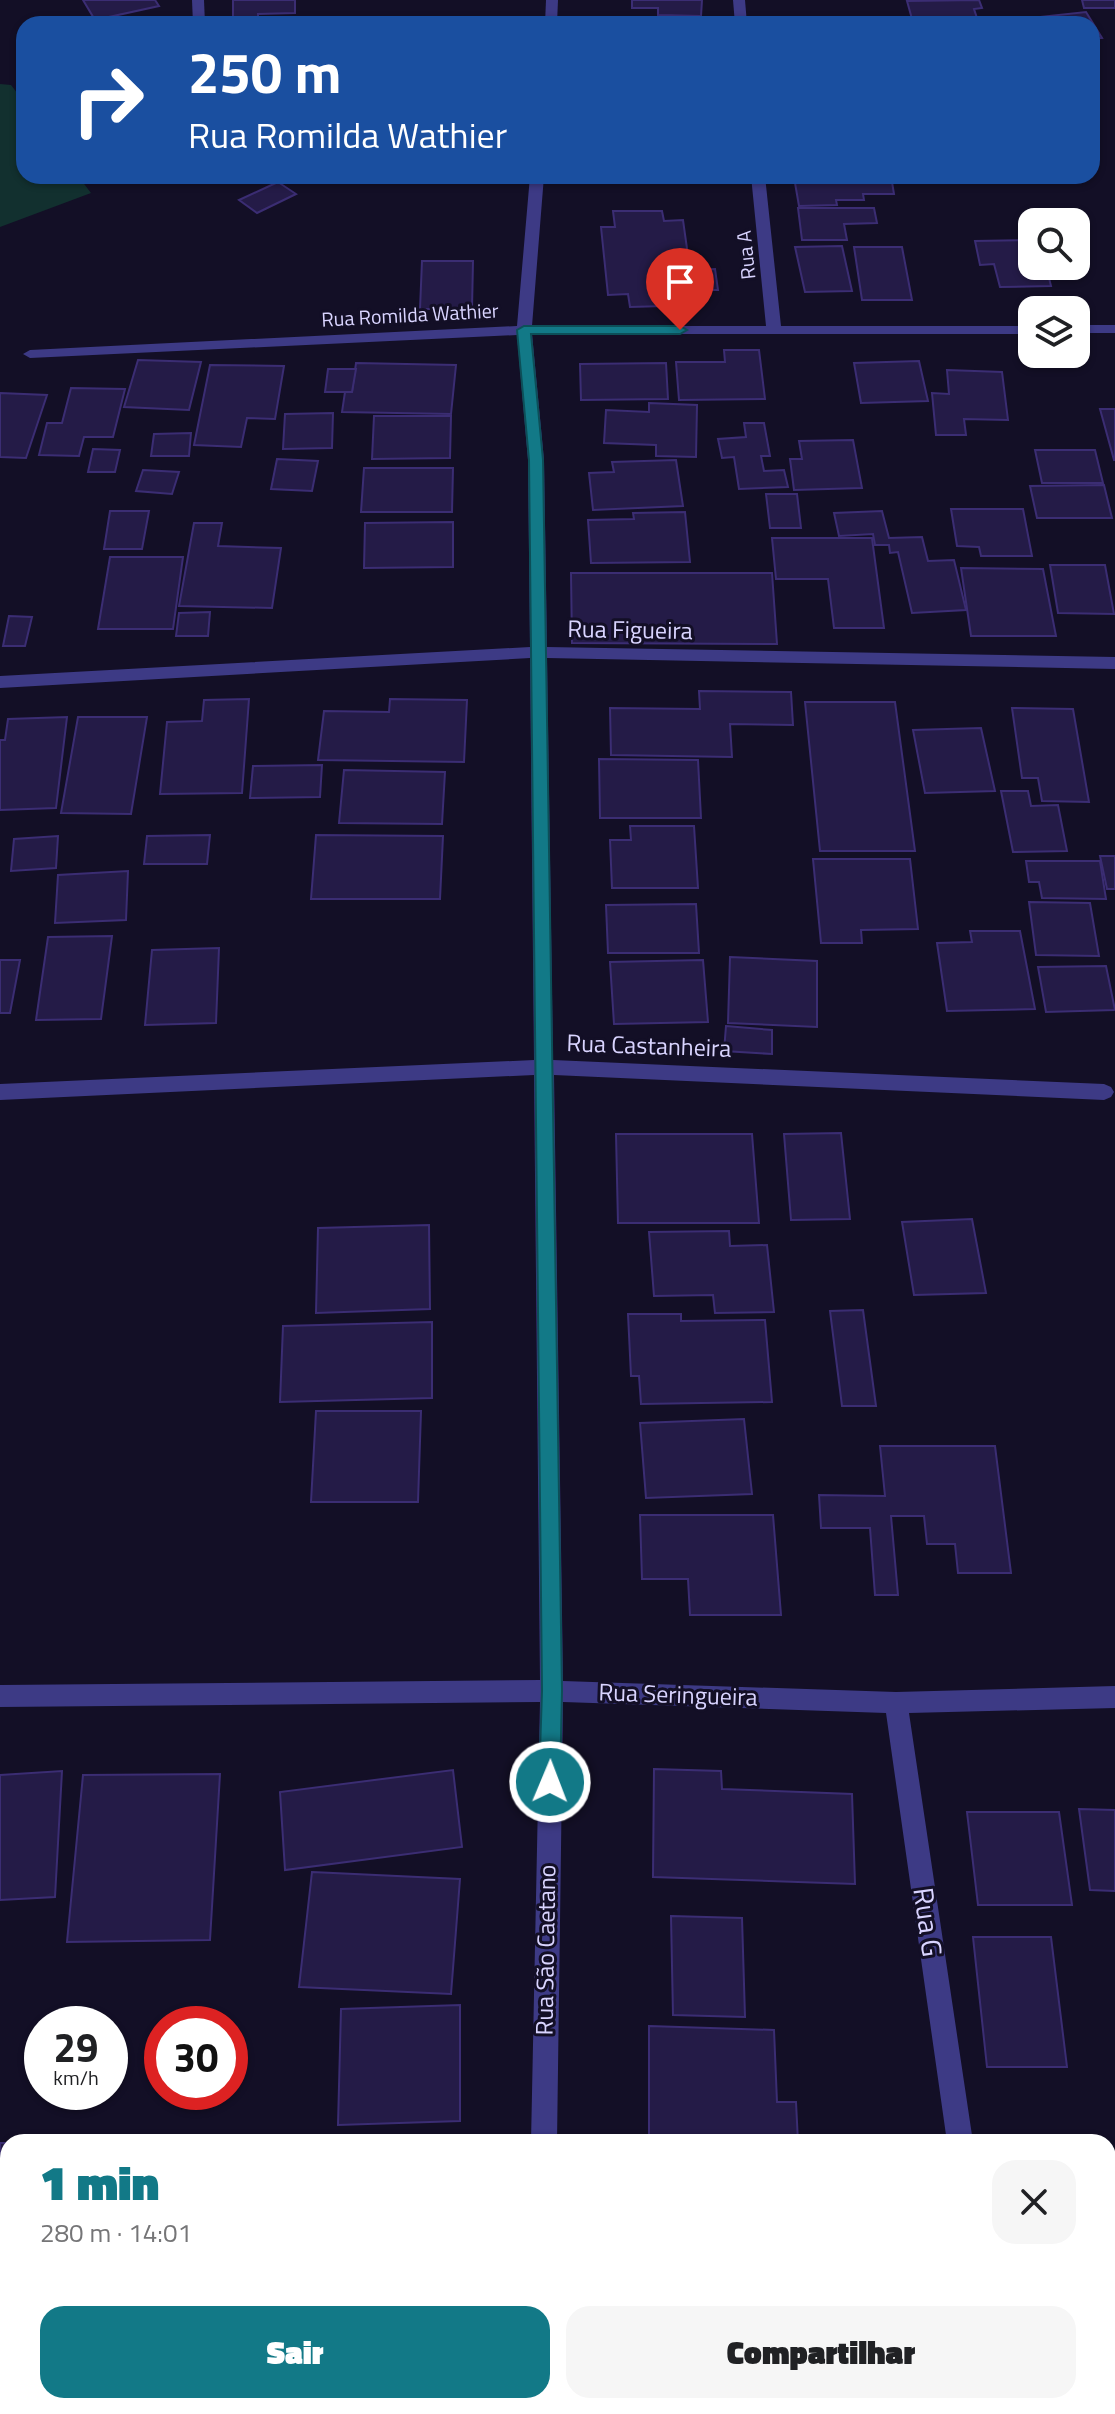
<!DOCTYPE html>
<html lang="pt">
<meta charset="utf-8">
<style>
body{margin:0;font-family:"Titillium Web",sans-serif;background:#f6f6f6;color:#202124;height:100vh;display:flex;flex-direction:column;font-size:30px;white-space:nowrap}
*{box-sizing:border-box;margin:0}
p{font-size:26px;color:#757577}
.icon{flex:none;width:44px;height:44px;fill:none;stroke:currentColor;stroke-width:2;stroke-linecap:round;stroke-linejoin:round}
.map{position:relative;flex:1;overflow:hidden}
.drawer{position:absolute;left:0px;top:2134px;width:1116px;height:280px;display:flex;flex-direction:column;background:#fff;border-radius:24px 24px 0 0;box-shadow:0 2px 6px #0004}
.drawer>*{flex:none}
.top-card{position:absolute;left:16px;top:16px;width:1084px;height:168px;border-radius:24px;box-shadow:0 2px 6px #0004;background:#1a4fa0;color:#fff;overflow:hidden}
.fabs{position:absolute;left:1018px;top:208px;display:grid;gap:16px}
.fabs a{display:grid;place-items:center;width:72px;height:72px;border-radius:16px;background:#fff;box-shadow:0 2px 6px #0004;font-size:40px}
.speed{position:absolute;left:24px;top:2006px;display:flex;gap:16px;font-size:40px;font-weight:700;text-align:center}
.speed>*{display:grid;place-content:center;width:104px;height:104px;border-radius:50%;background:#fff;box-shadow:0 2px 6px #0004;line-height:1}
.speed small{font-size:20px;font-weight:400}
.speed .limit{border:12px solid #d22;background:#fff;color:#111}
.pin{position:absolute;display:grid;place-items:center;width:68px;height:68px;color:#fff;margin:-82px -34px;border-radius:50% 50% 50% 0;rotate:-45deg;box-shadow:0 0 8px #0007}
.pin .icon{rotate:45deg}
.me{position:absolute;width:88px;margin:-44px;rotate:1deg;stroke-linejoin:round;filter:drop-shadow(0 0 6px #0008)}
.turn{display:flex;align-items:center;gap:28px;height:168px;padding:0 40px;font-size:36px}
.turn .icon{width:104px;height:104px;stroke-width:2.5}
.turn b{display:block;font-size:56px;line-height:68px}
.round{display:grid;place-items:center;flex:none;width:84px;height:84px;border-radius:24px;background:#f6f6f6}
.overview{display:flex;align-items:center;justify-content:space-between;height:136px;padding:0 40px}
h1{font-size:48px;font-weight:800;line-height:60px;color:#127987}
.button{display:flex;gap:16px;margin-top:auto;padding:16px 40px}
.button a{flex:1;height:92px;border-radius:24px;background:#127987;color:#fff;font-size:32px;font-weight:800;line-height:92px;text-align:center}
.button a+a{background:#f6f6f6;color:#202124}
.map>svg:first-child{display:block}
.green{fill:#12302f}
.building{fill:#241b47;stroke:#3b2d73;stroke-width:2}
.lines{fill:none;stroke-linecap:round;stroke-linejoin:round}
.minor{fill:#3d3a85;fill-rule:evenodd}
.route{fill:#127987;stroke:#0c4f58;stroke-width:2}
.labels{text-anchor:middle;stroke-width:6;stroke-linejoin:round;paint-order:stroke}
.far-street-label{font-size:20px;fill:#d9d4ff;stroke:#130f26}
.street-label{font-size:24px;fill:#d9d4ff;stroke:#130f26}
.near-street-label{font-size:28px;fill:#d9d4ff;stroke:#130f26}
</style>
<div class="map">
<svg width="1115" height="2414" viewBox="0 0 1115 2414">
<rect width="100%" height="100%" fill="#130f26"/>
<polygon class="green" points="0,84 11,85 24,102 24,176 78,176 91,193 0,227"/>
<g class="building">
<polygon points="83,0 155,0 159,6 95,20"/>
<polygon points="233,0 295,0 295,13 258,14 258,24 233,24"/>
<polygon points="632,0 702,0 701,16 658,15 658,8 632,8"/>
<polygon points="979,0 982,8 974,9 977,18 912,19 907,1"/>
<polygon points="1082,0 1115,0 1115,8 1084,8"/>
<polygon points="1086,12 1102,38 1092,39 1092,24 1033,24 1030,18"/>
<rect x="618" y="21" width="57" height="3"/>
<polygon points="965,176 1034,176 1035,182 966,183"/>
<polygon points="278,182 296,194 257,213 239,200"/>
<polygon points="892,182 894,194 863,194 864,200 836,200 837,205 799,206 795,183"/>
<polygon points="798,208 874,208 877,223 844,224 847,240 802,240"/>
<polygon points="613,211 662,211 664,221 683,220 690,270 715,269 718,290 699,290 700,305 630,307 628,294 608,295 601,227 615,227"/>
<polygon points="1032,240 1032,266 1046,266 1051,286 1000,287 994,264 980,265 975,241"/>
<polygon points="842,246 852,291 805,292 795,247"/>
<polygon points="854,247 902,247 912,300 862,300"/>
<polygon points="422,261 473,261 472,309 420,309"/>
<polygon points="724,350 759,350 765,399 679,400 676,362 725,362"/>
<polygon points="138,360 201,362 189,410 124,407"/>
<polygon points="919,361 928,401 861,403 854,363"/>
<polygon points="356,363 456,365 451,414 342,412 345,392 352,392"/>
<polygon points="666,363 668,399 581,400 580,364"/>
<polygon points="210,365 284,366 275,419 247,418 241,447 194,445"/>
<polygon points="328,369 356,369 352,392 325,392"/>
<polygon points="947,370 1002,372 1008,420 964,419 966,435 936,435 932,393 949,394"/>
<polygon points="71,388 125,389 113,437 84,437 79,456 39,455 47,423 62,423"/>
<polygon points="0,393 47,395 26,458 0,457"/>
<polygon points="649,403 697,405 696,457 656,456 656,445 604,443 606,410 649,412"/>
<polygon points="1100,409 1115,409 1115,460 1114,460"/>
<polygon points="333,413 332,448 283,449 285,414"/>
<polygon points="374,416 451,416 450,458 372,459"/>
<polygon points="744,423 764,423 770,456 761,456 764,471 784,470 788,487 739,489 734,457 722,458 718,439 746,437"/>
<polygon points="191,433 189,456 151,456 154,434"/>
<polygon points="853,440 862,488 794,490 790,459 802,459 799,441"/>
<polygon points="93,449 120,450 115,472 88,472"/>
<polygon points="1035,450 1095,450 1103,483 1042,483"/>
<polygon points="277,459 318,461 312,491 271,489"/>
<polygon points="676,460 683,506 593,510 589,473 614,472 612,462"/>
<polygon points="364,468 453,468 452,512 361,512"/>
<polygon points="143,470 179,472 172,494 136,491"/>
<polygon points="1104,485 1112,518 1037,518 1030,486"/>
<polygon points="766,494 797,494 801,528 770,528"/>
<polygon points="951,509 1023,509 1032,556 981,556 979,547 957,546"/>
<polygon points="110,511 149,511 142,549 104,549"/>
<polygon points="882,511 889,538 922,537 928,561 954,560 966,610 912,613 898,552 890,553 889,545 875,545 873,534 839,536 834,513"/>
<polygon points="685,512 690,562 591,563 588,520 634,519 633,513"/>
<polygon points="453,522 453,567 364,568 365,523"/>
<polygon points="194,523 222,523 218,546 281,548 272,608 179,606"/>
<polygon points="772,538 872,538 884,628 834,628 828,579 776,579"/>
<polygon points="110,557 183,557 173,629 98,629"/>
<polygon points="1050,565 1105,565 1114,614 1058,613"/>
<polygon points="961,568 1043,569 1056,636 971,636"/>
<polygon points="571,573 772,573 777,644 572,643"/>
<polygon points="210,612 208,636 176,636 179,613"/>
<polygon points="9,616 32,617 25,646 3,646"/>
<polygon points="699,691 791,692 793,725 730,724 732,757 611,755 610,708 700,709"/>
<polygon points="249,699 242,793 160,794 167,722 202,721 204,700"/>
<polygon points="390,699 467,700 464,762 318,760 324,711 389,712"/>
<polygon points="805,702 895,702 915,851 820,851"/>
<polygon points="1012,708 1073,709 1089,802 1042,801 1038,778 1022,778"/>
<polygon points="67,717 56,808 0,810 0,740 5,740 8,719"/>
<polygon points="78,717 147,717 131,814 61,813"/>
<polygon points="981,728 995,791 925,793 913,730"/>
<polygon points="599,759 698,760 701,818 600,818"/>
<polygon points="322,765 320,797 250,798 253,766"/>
<polygon points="344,770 445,772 442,824 339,823"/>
<polygon points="1001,791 1028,791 1031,806 1058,805 1067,851 1013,852"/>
<polygon points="630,826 694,826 698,888 612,888 610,840 631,840"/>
<polygon points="210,835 207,864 144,864 147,836"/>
<polygon points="316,835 443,836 440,899 311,899"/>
<polygon points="58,836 56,868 11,871 14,839"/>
<polygon points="1100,856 1115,856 1115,889 1107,889"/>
<polygon points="813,859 910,859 918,929 861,930 862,943 821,943"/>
<polygon points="1026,861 1100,861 1106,899 1042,898 1039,882 1029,882"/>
<polygon points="128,871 126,920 55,923 58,875"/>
<polygon points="1029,902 1090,903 1099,956 1036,955"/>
<polygon points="696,904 699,953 608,953 606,905"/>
<polygon points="970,931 1020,931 1035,1009 947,1011 937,943 972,942"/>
<polygon points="112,936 101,1019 36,1020 48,937"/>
<polygon points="219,948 216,1023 145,1025 152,950"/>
<polygon points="730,957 817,961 817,1027 728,1023"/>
<polygon points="0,960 20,960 10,1013 0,1013"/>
<polygon points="703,960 708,1022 614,1024 610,962"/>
<polygon points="1106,966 1115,1010 1046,1012 1038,967"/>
<polygon points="726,1026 772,1030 772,1054 724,1051"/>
<polygon points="841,1133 850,1219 791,1220 784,1134"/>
<polygon points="616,1134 752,1134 759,1223 618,1223"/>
<polygon points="972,1219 986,1293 914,1295 902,1222"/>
<polygon points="429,1225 430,1309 316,1313 318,1228"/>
<polygon points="729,1231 730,1246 767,1245 774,1312 715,1313 713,1295 654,1296 649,1232"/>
<polygon points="863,1310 876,1406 842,1406 830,1311"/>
<polygon points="628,1314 681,1314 681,1321 765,1320 772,1402 641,1404 639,1376 631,1376"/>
<polygon points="432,1322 432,1398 280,1402 283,1326"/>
<polygon points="316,1411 421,1411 418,1502 311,1502"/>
<polygon points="744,1419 752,1494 646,1498 640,1423"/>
<polygon points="880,1446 995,1446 1011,1573 958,1573 955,1544 927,1544 924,1516 891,1516 898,1595 875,1595 870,1528 821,1528 819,1495 885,1496"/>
<polygon points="640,1515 773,1515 781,1615 690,1615 688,1579 642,1579"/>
<polygon points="654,1769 721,1771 722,1789 852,1794 855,1884 653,1877"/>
<polygon points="453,1770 462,1847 285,1870 280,1792"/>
<polygon points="62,1771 55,1897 0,1900 0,1775"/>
<polygon points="220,1774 210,1940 67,1942 83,1775"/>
<polygon points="1079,1809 1115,1810 1115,1891 1090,1890"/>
<polygon points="967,1812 1059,1812 1072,1905 978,1905"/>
<polygon points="312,1872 460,1879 451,1994 299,1987"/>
<polygon points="671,1916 742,1918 745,2017 673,2015"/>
<polygon points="973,1937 1051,1937 1067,2067 987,2067"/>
<polygon points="460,2005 460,2121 338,2125 341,2009"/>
<polygon points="649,2026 774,2030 777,2102 796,2102 798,2142 649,2142"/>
<polygon points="459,2138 459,2142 353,2142 353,2141"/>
<rect x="0" y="2143" width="8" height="64"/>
<polygon points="0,2252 8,2252 0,2324"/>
<polygon points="0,2402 8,2402 8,2406 134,2406 133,2414 0,2414"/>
<rect x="672" y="2406" width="101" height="8"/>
<polygon points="806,2406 839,2406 839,2410 806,2413"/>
</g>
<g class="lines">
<g class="minor">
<polygon points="192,0 204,0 205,24 193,24"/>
<polygon points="546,0 558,0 557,24 545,24"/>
<polygon points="733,0 745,0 747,24 735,24"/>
<polygon points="530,176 544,176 532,326 766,326 751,176 765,176 781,326 1032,326 1032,334 532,334 544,460 547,647 1115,657 1115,669 547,658 553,1060 1104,1084 1111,1087 1114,1092 1111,1097 1104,1100 554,1075 563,1681 896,1692 1115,1686 1115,1708 909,1713 973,2142 947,2142 886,1713 563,1702 557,2142 531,2142 540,1702 0,1707 0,1685 540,1680 534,1075 0,1100 0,1084 534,1060 530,658 0,688 0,676 530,647 528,460 517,335 30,358 23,354 30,350 517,326"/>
<rect x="1076" y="325" width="39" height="8"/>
<rect x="529" y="2406" width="28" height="8"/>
<polygon points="978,2406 1006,2406 1007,2414 979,2414"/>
</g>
</g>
<polygon class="route" points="524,326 680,326 687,330 680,334 531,334 543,460 562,1691 560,1782 557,1789 550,1792 542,1789 539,1782 542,1691 529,460 517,330"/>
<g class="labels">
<g class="far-street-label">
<text transform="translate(746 255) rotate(-96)" y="7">Rua A</text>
<text transform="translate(410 315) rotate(-3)" y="7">Rua Romilda Wathier</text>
</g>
<g class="street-label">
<text transform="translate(630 630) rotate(1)" y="8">Rua Figueira</text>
<text transform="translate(649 1046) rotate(2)" y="8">Rua Castanheira</text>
<text transform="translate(678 1695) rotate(2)" y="8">Rua Seringueira</text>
<text transform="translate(546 1950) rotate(-89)" y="8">Rua São Caetano</text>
</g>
<g class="near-street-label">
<text transform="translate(928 1922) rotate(82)" y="10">Rua G</text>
</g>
</g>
</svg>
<div class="fabs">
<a><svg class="icon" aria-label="search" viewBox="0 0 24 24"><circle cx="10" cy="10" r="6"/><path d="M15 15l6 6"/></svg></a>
<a><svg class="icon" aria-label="layers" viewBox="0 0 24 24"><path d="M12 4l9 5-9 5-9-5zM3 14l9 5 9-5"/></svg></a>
</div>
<div class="speed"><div>29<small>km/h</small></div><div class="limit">30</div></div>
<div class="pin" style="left:680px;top:330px;background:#d93025"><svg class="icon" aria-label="arrive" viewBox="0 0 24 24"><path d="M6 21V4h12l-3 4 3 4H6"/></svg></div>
<svg class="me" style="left:550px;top:1782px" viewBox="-20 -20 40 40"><circle r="17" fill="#127987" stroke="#fff" stroke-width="3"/><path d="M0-11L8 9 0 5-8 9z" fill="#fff"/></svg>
<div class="top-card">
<div class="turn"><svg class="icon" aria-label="right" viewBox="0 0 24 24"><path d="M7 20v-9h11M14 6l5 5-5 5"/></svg><div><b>250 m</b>Rua Romilda Wathier</div></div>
</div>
<section class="drawer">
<div class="overview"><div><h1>1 min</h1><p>280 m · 14:01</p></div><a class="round"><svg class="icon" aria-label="close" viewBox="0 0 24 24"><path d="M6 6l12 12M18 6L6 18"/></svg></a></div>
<div class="button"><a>Sair</a><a>Compartilhar</a></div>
</section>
</div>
